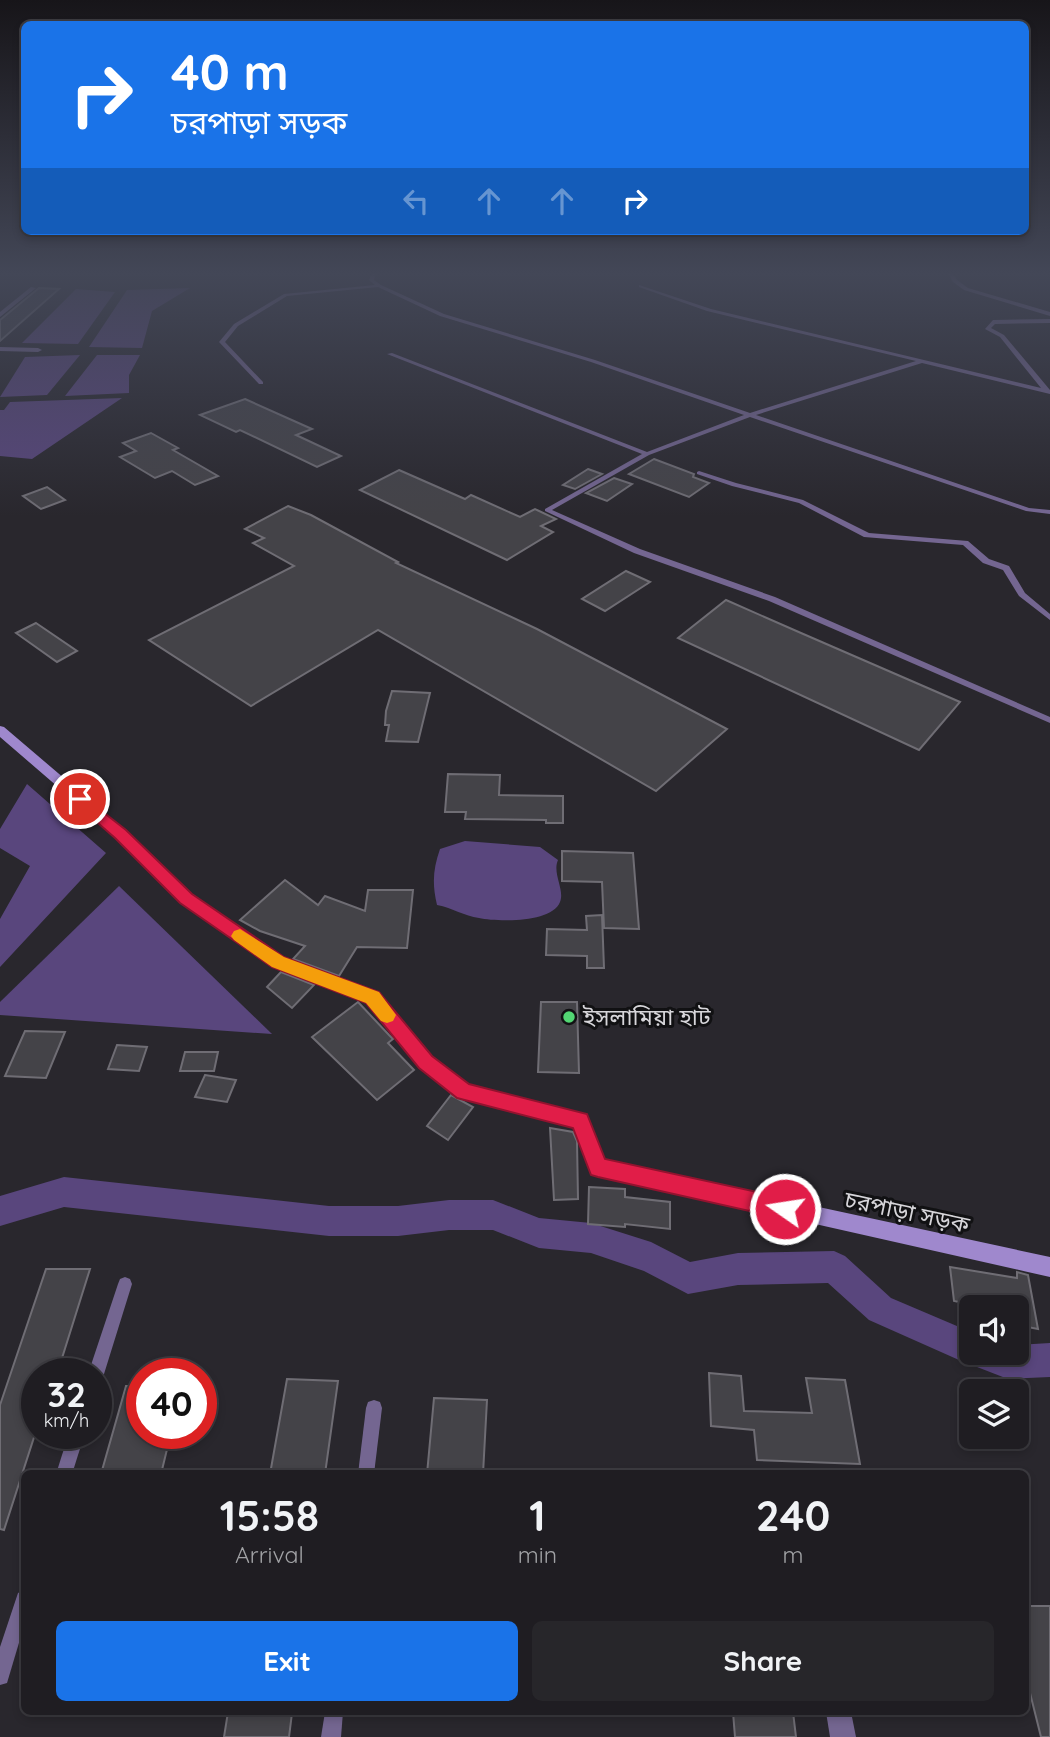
<!DOCTYPE html>
<meta charset="utf-8">
<style>
body{margin:0;font-family:Quicksand,"Noto Sans Bengali",sans-serif;background:#27262a;color:#f1f3f6;height:100vh;display:flex;flex-direction:column;font-size:26px;white-space:nowrap}
*{box-sizing:border-box;margin:0}
p{font-size:23px;color:#a1a2a5}
.icon{flex:none;width:38px;height:38px;fill:none;stroke:currentColor;stroke-width:2;stroke-linecap:round;stroke-linejoin:round}
.map{position:relative;flex:1;overflow:hidden}
.panel{position:absolute;left:21px;top:1470px;width:1008px;height:245px;display:flex;flex-direction:column;background:#1f1d22;border-radius:10px;box-shadow:0 4px 10px #0003,0 0 0 2px #3c3b40}
.panel>*{flex:none}
.top-card{position:absolute;left:21px;top:21px;width:1008px;height:214px;border-radius:10px;box-shadow:0 4px 10px #0003,0 0 0 2px #3c3b40;background:#1a73e8;color:#fff;overflow:hidden}
.buttons{position:absolute;left:959px;top:1295px;display:grid;gap:14px}
.buttons a{display:grid;place-items:center;width:70px;height:70px;border-radius:10px;background:#1f1d22;box-shadow:0 4px 10px #0003,0 0 0 2px #3c3b40;font-size:35px}
.speed{position:absolute;left:21px;top:1358px;display:flex;gap:14px;font-size:35px;font-weight:700;text-align:center}
.speed>*{display:grid;place-content:center;width:91px;height:91px;border-radius:50%;background:#1f1d22;box-shadow:0 4px 10px #0003,0 0 0 2px #3c3b40;line-height:1}
.speed small{font-size:18px;font-weight:400}
.speed .limit{border:10px solid #d22;background:#fff;color:#111}
.pin{position:absolute;display:grid;place-items:center;width:60px;height:60px;color:#fff;margin:-30px;border:4px solid #fff;border-radius:50%;box-shadow:0 2px 7px #0007}
.me{position:absolute;width:77px;margin:-38px;rotate:283deg;stroke-linejoin:round;filter:drop-shadow(0 0 5px #0008)}
.turn{display:flex;align-items:center;gap:24px;height:147px;padding:0 35px;font-size:32px}
.turn .icon{width:91px;height:91px;stroke-width:2.5}
.turn b{display:block;font-size:49px;line-height:60px}
.lanes{display:flex;align-items:center;height:66px;padding:0 35px;background:#0003;justify-content:center;gap:35px;direction:ltr}
.lanes .off{opacity:.35}
.eta{display:flex;justify-content:space-evenly;align-items:center;height:119px;text-align:center}
.eta b{font-size:42px;font-weight:700;line-height:49px}
.cta{display:flex;gap:14px;margin-top:auto;padding:14px 35px}
.cta a{flex:1;height:80px;border-radius:10px;background:#1a73e8;color:#fff;font-size:28px;font-weight:700;line-height:80px;text-align:center}
.cta a+a{background:#27262a;color:#f1f3f6}
.map>svg:first-child{display:block}
.water{fill:#59467d}
.lines{fill:none;stroke-linecap:round;stroke-linejoin:round}
.canal{fill:#59467d;fill-rule:evenodd}
.building{fill:#444348;stroke:#6f6d74;stroke-width:2}
.lane{fill:#746691;fill-rule:evenodd}
.street{fill:#746691;fill-rule:evenodd}
.secondary{fill:#9f88cd;fill-rule:evenodd}
.route{fill:#e11d48;stroke:#92132f;stroke-width:2}
.slow{fill:#f59e0b}
.poi-dot{fill:#52d673;stroke:#111113;stroke-width:2.5}
.labels{text-anchor:middle;stroke-width:6;stroke-linejoin:round;paint-order:stroke}
.poi-label{font-size:23px;fill:#d7d6da;stroke:#111113;text-anchor:start}
.street-label{font-size:23px;fill:#d7d6da;stroke:#111113}
</style>
<div class="map">
<svg width="1050" height="1737" viewBox="0 0 1050 1737">
<rect width="100%" height="100%" fill="#29272d"/>
<g class="water">
<polygon points="190,288 152,311 142,348 89,347 127,290"/>
<polygon points="76,289 115,292 78,344 22,343"/>
<polygon points="80,355 47,395 0,397 25,357"/>
<polygon points="97,355 140,355 129,375 129,393 65,396"/>
<polygon points="122,398 32,459 0,456 0,410 4,410 10,402"/>
<polygon points="27,784 106,853 0,967 0,919 30,866 0,848 0,829"/>
<path d="M465 841 540 847 558 860C552 873 565 890 560 902 552 923 498 922 479 918 464 916 453 908 437 905 432 884 433 869 440 849Z"/>
<polygon points="119,886 272,1034 0,1015 0,1002"/>
</g>
<g class="lines">
<polygon class="canal" points="64,1177 329,1206 398,1206 449,1200 493,1200 539,1218 591,1223 651,1242 690,1262 738,1253 834,1251 845,1256 891,1298 971,1332 971,1353 1017,1353 1017,1345 1050,1343 1050,1377 1008,1379 959,1360 869,1320 828,1283 738,1285 688,1294 644,1271 591,1253 539,1248 493,1230 449,1230 398,1236 329,1236 64,1207 0,1226 0,1196"/>
</g>
<g class="building">
<polygon points="39,288 59,289 0,341 0,320"/>
<polygon points="245,399 312,429 296,435 341,456 317,467 240,430 236,432 200,415"/>
<polygon points="151,433 178,448 173,450 218,476 195,485 172,471 155,478 120,457 136,451 123,443"/>
<polygon points="654,459 694,474 693,477 709,483 689,497 629,474"/>
<polygon points="588,469 602,474 575,489 563,485"/>
<polygon points="399,470 465,499 471,495 520,517 535,509 556,519 541,526 553,532 507,560 360,490"/>
<polygon points="614,478 632,484 607,501 586,493"/>
<polygon points="47,487 65,500 41,509 23,496"/>
<polygon points="288,506 311,515 398,562 396,563 537,629 727,729 656,791 378,630 251,706 149,640 294,566 253,543 264,538 245,529"/>
<polygon points="626,571 650,582 605,611 582,599"/>
<polygon points="726,600 801,633 960,702 919,750 678,638"/>
<polygon points="36,623 77,651 57,662 16,633"/>
<polygon points="392,691 430,693 418,742 386,741 389,725 385,725 386,711"/>
<polygon points="448,774 500,775 499,795 563,796 563,823 546,823 546,820 465,819 466,812 445,812"/>
<polygon points="562,851 633,853 639,929 604,928 602,882 562,881"/>
<polygon points="285,880 318,905 325,896 365,911 368,890 413,890 407,948 357,947 339,976 293,959 305,946 260,931 240,920"/>
<polygon points="602,915 604,968 587,968 587,956 546,955 547,929 587,930 586,916"/>
<polygon points="281,972 314,985 292,1008 267,987"/>
<polygon points="358,1002 389,1035 393,1039 388,1043 414,1070 377,1100 312,1037"/>
<polygon points="541,1002 577,1002 579,1073 538,1072"/>
<polygon points="25,1031 65,1032 46,1078 5,1076"/>
<polygon points="117,1045 147,1047 139,1071 108,1069"/>
<polygon points="185,1052 218,1052 214,1071 180,1071"/>
<polygon points="205,1075 236,1080 227,1102 195,1097"/>
<polygon points="451,1095 473,1107 448,1140 427,1126"/>
<polygon points="550,1128 573,1132 577,1141 578,1199 554,1200"/>
<polygon points="589,1187 625,1189 625,1197 670,1202 670,1229 625,1224 625,1227 588,1224"/>
<polygon points="950,1267 1017,1278 1017,1272 1028,1275 1038,1329 1017,1325 1017,1307 982,1307 954,1301"/>
<polygon points="46,1269 90,1269 57,1374 37,1374 37,1428 4,1530 0,1529 0,1405"/>
<polygon points="709,1373 741,1376 744,1411 812,1413 806,1378 845,1380 860,1464 757,1460 754,1430 711,1426"/>
<polygon points="287,1379 338,1381 325,1474 270,1474"/>
<polygon points="126,1386 142,1386 142,1433 171,1433 161,1474 101,1474"/>
<polygon points="434,1398 487,1400 483,1474 427,1474"/>
<polygon points="1026,1606 1050,1606 1050,1737 1041,1737 1026,1677"/>
<polygon points="228,1712 292,1713 289,1737 224,1737"/>
<polygon points="733,1712 793,1712 796,1737 735,1737"/>
</g>
<g class="lines">
<g class="lane">
<polygon points="372,273 376,273 374,280 381,285 444,314 595,360 750,413 916,361 707,311 639,287 639,285 711,309 1041,388 1000,337 985,329 993,320 1050,319 1050,323 995,324 991,328 1004,335 1050,390 1050,394 922,363 756,415 1029,508 1050,510 1050,514 1026,511 750,417 649,455 552,510 640,549 775,597 1050,717 1050,723 769,601 634,553 545,511 545,509 642,454 387,354 392,353 647,452 744,415 591,362 440,316 378,287 287,296 238,326 225,342 263,382 263,384 259,384 219,342 234,324 284,294 375,285 369,280"/>
<polygon points="948,273 952,273 957,280 968,288 1050,312 1050,316 964,290 953,282"/>
<polygon points="699,471 736,483 803,500 869,533 968,541 989,559 1009,566 1025,593 1050,614 1050,620 1019,596 1003,570 983,563 963,545 864,537 799,503 732,486 697,474 697,472"/>
<polygon points="125,1277 130,1279 132,1284 104,1374 101,1379 96,1382 96,1374 88,1374 118,1284 120,1279"/>
<polygon points="374,1400 380,1402 382,1408 374,1474 358,1474 366,1408 368,1402"/>
<polygon points="69,1433 85,1433 72,1474 56,1474"/>
<polygon points="24,1590 24,1626 7,1683 0,1685 0,1647 18,1593"/>
<polygon points="325,1712 343,1712 341,1737 321,1737"/>
</g>
<g class="street">
<polygon points="31,287 36,288 0,317 0,312"/>
<polygon points="0,347 38,348 42,350 38,352 0,351"/>
<polygon points="826,1712 851,1712 856,1737 830,1737"/>
</g>
<polygon class="secondary" points="0,726 4,727 126,831 191,895 283,958 378,993 431,1057 468,1085 586,1115 605,1161 1050,1257 1050,1277 593,1174 574,1128 458,1097 419,1067 366,1003 273,966 181,903 116,837 0,737"/>
</g>
<linearGradient id="sky" x2="0" y2="1"><stop stop-color="#171519"/><stop offset="0.53" stop-color="#434757"/><stop offset="1" stop-color="#434757" stop-opacity="0"/></linearGradient>
<rect width="1050" height="516" fill="url(#sky)"/>
<polygon class="route" points="80,794 126,830 192,894 284,957 379,992 432,1056 469,1084 587,1114 605,1159 785,1198 792,1201 795,1209 792,1216 785,1219 598,1177 591,1175 573,1128 457,1098 419,1068 366,1003 272,967 180,903 115,838 75,803 73,799 75,796"/>
<polygon class="slow" points="240,929 284,957 379,992 396,1015 393,1021 387,1023 381,1021 366,1003 272,967 234,940 231,936 234,931"/>
<circle class="poi-dot" cx="569" cy="1017" r="7"/>
<g class="labels">
<g class="poi-label">
<text x="583" y="1025">ইসলামিয়া হাট</text>
</g>
<g class="street-label">
<text transform="translate(907 1212) rotate(12)" y="8">চরপাড়া সড়ক</text>
</g>
</g>
</svg>
<div class="buttons">
<a><svg class="icon" aria-label="sound" viewBox="0 0 24 24"><path d="M4 9h4l5-4v14l-5-4H4zM17 9q2 3 0 6"/></svg></a>
<a><svg class="icon" aria-label="layers" viewBox="0 0 24 24"><path d="M12 4l9 5-9 5-9-5zM3 14l9 5 9-5"/></svg></a>
</div>
<div class="speed"><div>32<small>km/h</small></div><div class="limit">40</div></div>
<div class="pin" style="left:80px;top:799px;background:#d93025"><svg class="icon" aria-label="arrive" viewBox="0 0 24 24"><path d="M6 21V4h12l-3 4 3 4H6"/></svg></div>
<svg class="me" style="left:785px;top:1209px" viewBox="-20 -20 40 40"><circle r="17" fill="#e11d48" stroke="#fff" stroke-width="3"/><path d="M0-11L8 9 0 5-8 9z" fill="#fff"/></svg>
<div class="top-card">
<div class="turn"><svg class="icon" aria-label="right" viewBox="0 0 24 24"><path d="M7 20v-9h11M14 6l5 5-5 5"/></svg><div><b>40 m</b>চরপাড়া সড়ক</div></div>
<div class="lanes"><svg class="icon off" aria-label="left" viewBox="0 0 24 24"><path d="M17 20v-9H6M10 6l-5 5 5 5"/></svg><svg class="icon off" aria-label="ahead" viewBox="0 0 24 24"><path d="M12 20V5M6 11l6-6 6 6"/></svg><svg class="icon off" aria-label="ahead" viewBox="0 0 24 24"><path d="M12 20V5M6 11l6-6 6 6"/></svg><svg class="icon" aria-label="right" viewBox="0 0 24 24"><path d="M7 20v-9h11M14 6l5 5-5 5"/></svg></div>
</div>
<section class="panel">
<div class="eta">
<div><b>15:58</b><p>Arrival</p></div>
<div><b>1</b><p>min</p></div>
<div><b>240</b><p>m</p></div>
</div>
<div class="cta"><a>Exit</a><a>Share</a></div>
</section>
</div>
